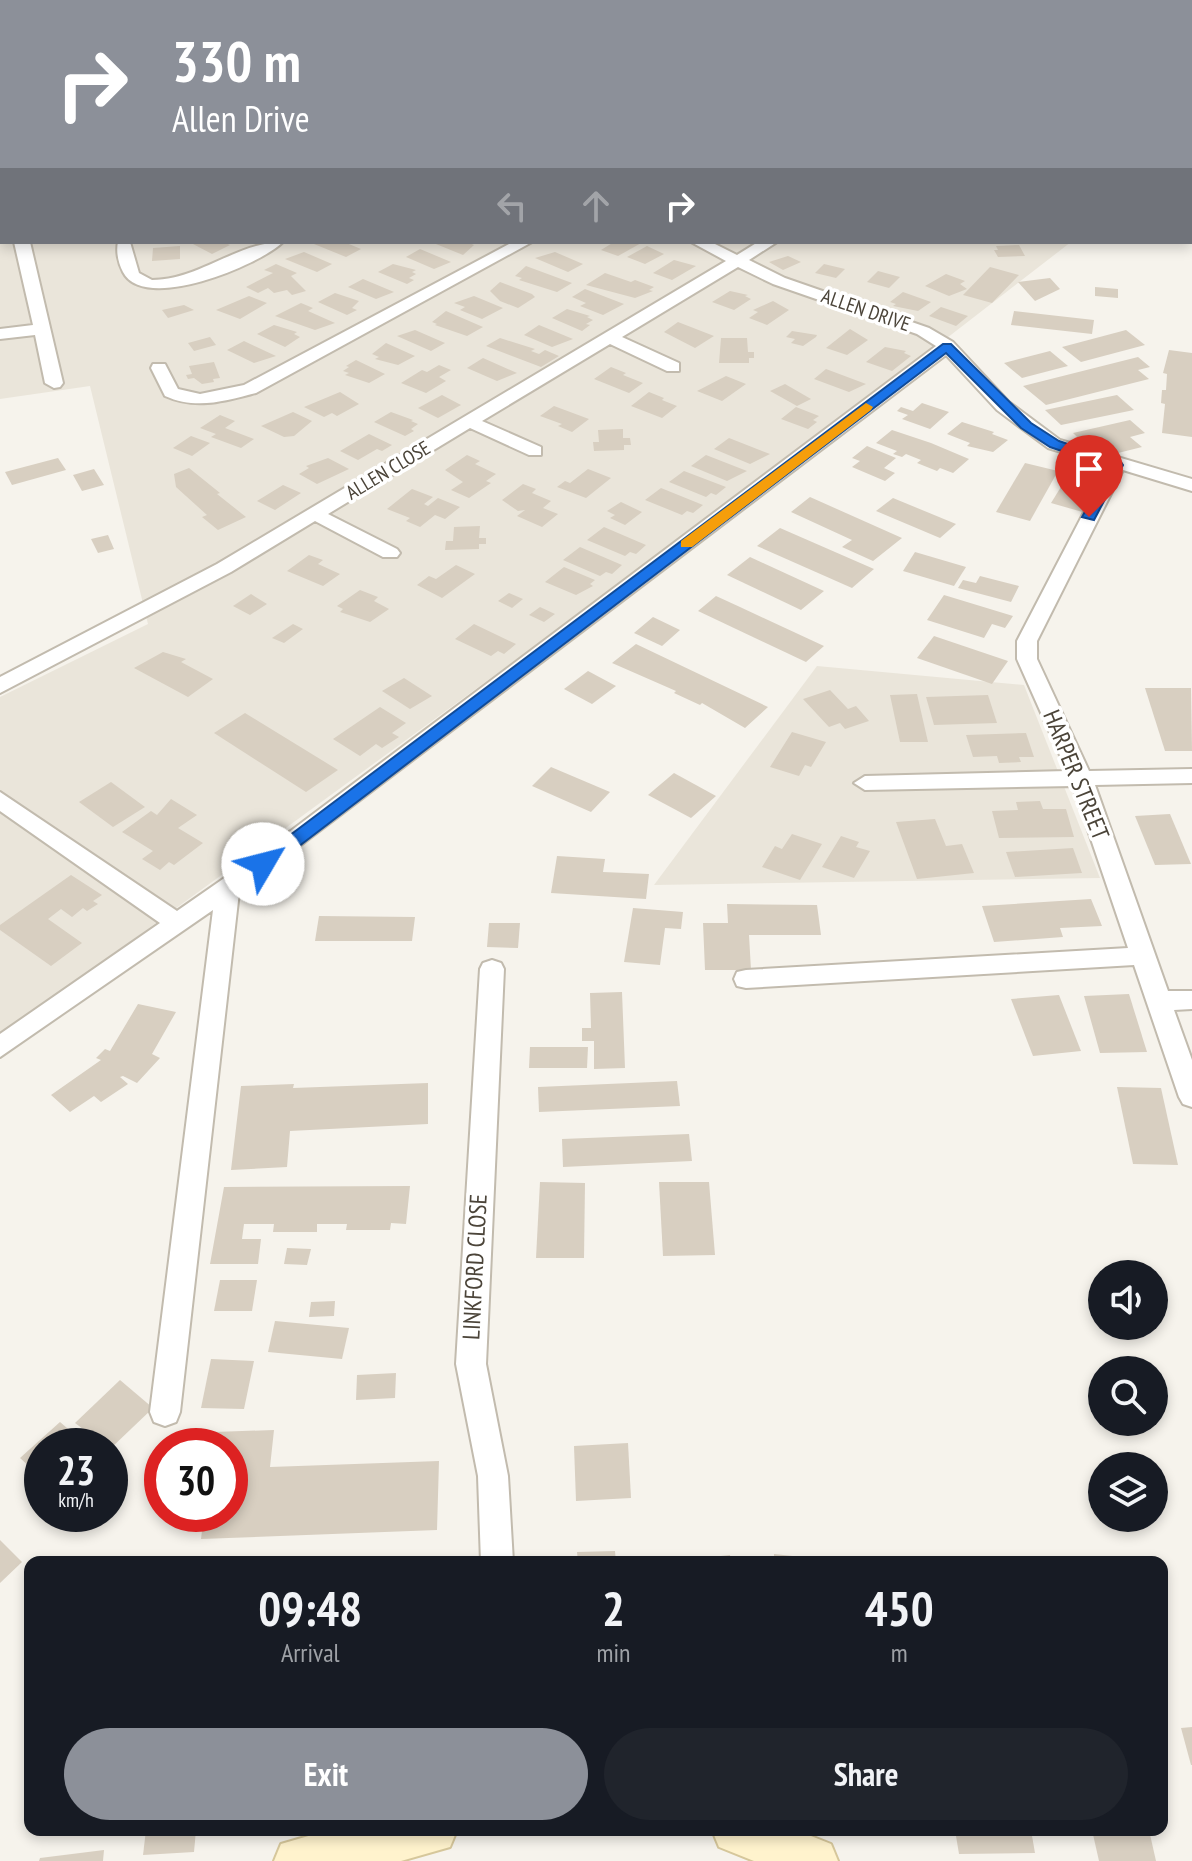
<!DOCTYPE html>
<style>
body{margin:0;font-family:"PT Sans Narrow",sans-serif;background:#20242c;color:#f1f3f6;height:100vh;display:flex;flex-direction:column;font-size:30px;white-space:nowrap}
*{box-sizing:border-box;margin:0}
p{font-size:26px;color:#9ea1a6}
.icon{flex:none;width:44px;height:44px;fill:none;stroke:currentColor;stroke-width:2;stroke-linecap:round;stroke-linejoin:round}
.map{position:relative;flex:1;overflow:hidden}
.drawer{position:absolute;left:24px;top:1556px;width:1144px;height:280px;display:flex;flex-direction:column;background:#171b24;border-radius:16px;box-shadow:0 4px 12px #0003}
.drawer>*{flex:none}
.top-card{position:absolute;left:0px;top:0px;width:1192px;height:244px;box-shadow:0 4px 12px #0003;background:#8c9099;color:#fff;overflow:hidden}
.controls{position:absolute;left:1088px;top:1260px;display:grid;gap:16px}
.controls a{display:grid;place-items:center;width:80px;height:80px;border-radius:50%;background:#171b24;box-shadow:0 4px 12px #0003;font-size:40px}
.speed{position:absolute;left:24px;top:1428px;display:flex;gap:16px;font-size:40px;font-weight:700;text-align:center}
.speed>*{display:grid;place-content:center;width:104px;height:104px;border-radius:50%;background:#171b24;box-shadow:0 4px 12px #0003;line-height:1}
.speed small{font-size:20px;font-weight:400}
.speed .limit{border:12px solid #d22;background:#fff;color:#111}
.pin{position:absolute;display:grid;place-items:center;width:68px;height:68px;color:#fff;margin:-82px -34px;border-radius:50% 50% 50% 0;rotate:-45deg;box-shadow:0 0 8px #0007}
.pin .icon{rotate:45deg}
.me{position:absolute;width:88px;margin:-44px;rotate:53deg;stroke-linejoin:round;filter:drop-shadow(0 0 6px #0008)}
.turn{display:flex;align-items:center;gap:28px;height:168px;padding:0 40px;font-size:36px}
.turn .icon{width:104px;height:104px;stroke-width:2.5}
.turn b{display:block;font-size:56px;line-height:68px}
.lanes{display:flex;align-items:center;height:76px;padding:0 40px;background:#0003;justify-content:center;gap:40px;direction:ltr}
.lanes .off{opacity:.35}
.eta{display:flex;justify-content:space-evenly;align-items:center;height:136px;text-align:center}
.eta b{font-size:48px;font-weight:700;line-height:56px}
.action{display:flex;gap:16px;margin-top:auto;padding:16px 40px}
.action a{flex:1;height:92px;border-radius:48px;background:#8c9099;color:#fff;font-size:32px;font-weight:700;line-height:92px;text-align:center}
.action a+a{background:#20242c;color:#f1f3f6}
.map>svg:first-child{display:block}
.residential{fill:#eae5da}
.commercial{fill:#f7ead8}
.building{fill:#d8cfc1}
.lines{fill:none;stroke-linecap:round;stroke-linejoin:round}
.street-casing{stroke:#c2bbae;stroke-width:4}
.secondary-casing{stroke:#d6c79b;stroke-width:4}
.street{fill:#fff;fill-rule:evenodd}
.secondary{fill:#fff3cd;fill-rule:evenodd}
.route{fill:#1a73e8;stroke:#114b97;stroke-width:2}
.slow{fill:#f59e0b}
.labels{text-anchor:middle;stroke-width:7;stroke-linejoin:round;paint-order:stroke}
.far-street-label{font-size:20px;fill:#4b4439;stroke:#fff}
.street-label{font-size:24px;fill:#4b4439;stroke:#fff}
</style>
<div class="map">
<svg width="1192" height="1861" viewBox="0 0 1192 1861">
<rect width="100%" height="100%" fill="#f6f3ec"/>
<g class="residential">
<polygon points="0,0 199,2 2,2 2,242 1071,242 797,454 0,1037 0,697 148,624 90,386 0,399"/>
<polygon points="817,666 1024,685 1100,878 654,885"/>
</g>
<polygon class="commercial" points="779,0 1192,0 1192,96 1190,2"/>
<g class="building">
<polygon points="197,242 223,242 230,245 212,254 193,244"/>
<polygon points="319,242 344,242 361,249 346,257 314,244"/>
<polygon points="431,242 467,242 474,245 463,255"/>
<polygon points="614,242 643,242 618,256 601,250"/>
<polygon points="1019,245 1025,256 998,257 994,250 998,250 996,246"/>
<polygon points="180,246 180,259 152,261 153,248"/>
<polygon points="647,246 664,254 645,264 627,257"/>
<polygon points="420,249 451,262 434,269 406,257"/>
<polygon points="304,252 332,264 317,272 285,259"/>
<polygon points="555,252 583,264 568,272 535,258"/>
<polygon points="788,256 801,262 783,270 769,262"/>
<polygon points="674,260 696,266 672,280 653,273"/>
<polygon points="276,264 297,273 291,276 306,291 292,295 287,290 274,293 268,288 258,293 246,287 273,273 264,270"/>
<polygon points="393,264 416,270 412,272 416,274 409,278 414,280 407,284 378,272"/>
<polygon points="824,264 845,269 836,278 815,273"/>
<polygon points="526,266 572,283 557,292 519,280 522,278 515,276"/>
<polygon points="990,267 1019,275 992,303 963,295"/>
<polygon points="878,271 900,277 889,288 867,282"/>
<polygon points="605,273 631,282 635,280 654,287 649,290 653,291 635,298 586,285"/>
<polygon points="946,274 965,281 960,284 967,289 949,296 925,286"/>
<polygon points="1050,278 1060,289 1035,301 1018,282"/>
<polygon points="363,279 394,292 376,299 348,287"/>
<polygon points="500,282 532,294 535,297 518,308 500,301 490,291"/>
<polygon points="1095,287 1118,289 1118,298 1095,296"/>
<polygon points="585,289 624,304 603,315 580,306 586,303 572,297"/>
<polygon points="730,291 748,295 745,296 751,299 734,310 712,302"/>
<polygon points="903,292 931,302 918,311 893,306 896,304 890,302"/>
<polygon points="335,293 359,301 352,308 357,310 347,315 318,302"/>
<polygon points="249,296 267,303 240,319 216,310"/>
<polygon points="474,296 503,308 482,319 460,310 465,307 454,303"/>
<polygon points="773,301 789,310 767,325 749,318 758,312 753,310"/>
<polygon points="301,303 313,308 308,311 335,323 315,330 275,316"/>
<polygon points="184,305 194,310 168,318 162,310"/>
<polygon points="941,307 968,316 956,326 929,316"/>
<polygon points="567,309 590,316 587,317 593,320 586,324 590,325 582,331 552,318"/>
<polygon points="446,311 483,327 467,336 435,325 437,324 432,322"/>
<polygon points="1014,311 1094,320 1092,334 1011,325"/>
<polygon points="678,322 714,336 695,348 664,332"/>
<polygon points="274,325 297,332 294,334 300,337 285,347 257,334"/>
<polygon points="539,325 573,339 552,347 524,335"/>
<polygon points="850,329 868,340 847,355 826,348"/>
<polygon points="415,330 445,343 431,351 397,336"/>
<polygon points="1126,330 1145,345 1081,362 1062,347"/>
<polygon points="792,331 817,335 816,337 803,346 791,343 795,339 786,337"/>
<polygon points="210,337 216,345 194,351 188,343"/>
<polygon points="500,338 535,349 531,351 539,354 545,350 559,356 541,367 486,346"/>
<polygon points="721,338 747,338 748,352 754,352 754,358 749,358 749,363 719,363"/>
<polygon points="244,341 276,356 254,363 227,350"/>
<polygon points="386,343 415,356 398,365 375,359 379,357 372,354"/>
<polygon points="885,347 906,351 904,353 911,356 892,371 866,362"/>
<polygon points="1169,350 1192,353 1192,437 1162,433 1165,404 1161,403 1162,390 1166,390 1167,374 1163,373"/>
<polygon points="1050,351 1068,366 1022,378 1004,363"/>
<polygon points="1138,357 1150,367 1138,370 1149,379 1046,405 1023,386"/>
<polygon points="483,358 517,373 497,381 467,368"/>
<polygon points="356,360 385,374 369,383 345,375 349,373 343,371 349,367 346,366"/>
<polygon points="214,362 220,378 213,379 214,382 202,384 194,378 188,379 186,375 192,374 189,366"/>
<polygon points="439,365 451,370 439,377 446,381 426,393 401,383 422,370 427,372"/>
<polygon points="611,367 626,373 623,375 643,383 629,393 594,379"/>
<polygon points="826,369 866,384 849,392 814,379"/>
<polygon points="726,376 746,384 722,401 697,391"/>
<polygon points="785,384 811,399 797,406 770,391"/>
<polygon points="340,392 359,404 337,416 332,413 324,417 304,407"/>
<polygon points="649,392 664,398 662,400 677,406 662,418 631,406"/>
<polygon points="442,395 461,405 438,418 418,408"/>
<polygon points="1117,395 1134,410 1061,425 1045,410"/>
<polygon points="922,403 949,412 930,429 902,419 908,415 897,411 901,407 913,411"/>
<polygon points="554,406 589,419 572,432 558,426 562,424 540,416"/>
<polygon points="796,407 819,416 813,420 817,422 808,429 781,419"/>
<polygon points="293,412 312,421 294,436 284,437 261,426"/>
<polygon points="391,412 413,420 411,421 418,424 411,429 414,431 405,436 374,422"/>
<polygon points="220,415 235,421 225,428 254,439 241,448 211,437 216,434 200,428"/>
<polygon points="1130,420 1145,433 1130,437 1142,447 1114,454 1105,447 1091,450 1073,433"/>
<polygon points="962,422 994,432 992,434 1008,440 993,452 967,446 970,443 947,434"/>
<polygon points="623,429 623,438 630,438 631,445 624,445 624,450 594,451 593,442 599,442 598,430"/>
<polygon points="892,430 931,443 969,459 953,473 940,468 937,471 917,463 921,460 906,454 902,457 893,454 897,451 876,443"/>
<polygon points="369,434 392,445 382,451 377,449 358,460 340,451"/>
<polygon points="191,436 210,443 192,456 173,448"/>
<polygon points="729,438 770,454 750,464 714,449"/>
<polygon points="867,446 896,458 884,468 895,473 885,481 852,467 860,461 852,458"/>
<polygon points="467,455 480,461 475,464 496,474 486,481 491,483 469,498 451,490 463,482 445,470"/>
<polygon points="706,455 747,471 727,481 691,466"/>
<polygon points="58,458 66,470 12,485 5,472"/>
<polygon points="328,458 349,469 317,484 299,474 309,468 306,466"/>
<polygon points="1025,463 1058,471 1030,521 996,512"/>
<polygon points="189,468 220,493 217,494 246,517 218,530 202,517 207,515 176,487 174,474"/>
<polygon points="94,469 104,485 82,491 73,475"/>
<polygon points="588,469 611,478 586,498 557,487 565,481 570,483"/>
<polygon points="684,471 726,487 716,495 711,493 706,497 669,482"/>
<polygon points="1069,474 1104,483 1086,513 1051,503"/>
<polygon points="523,484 536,489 532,493 551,501 543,508 558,514 542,527 517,516 525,510 518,511 502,500"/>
<polygon points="283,485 301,493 275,510 257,501"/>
<polygon points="661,488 703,505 693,513 687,511 682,515 645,500"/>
<polygon points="412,489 433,497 424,504 428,506 438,498 460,507 445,519 435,515 420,527 406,521 410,518 387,509"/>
<polygon points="810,497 902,538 873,561 842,547 852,540 791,512"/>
<polygon points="893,498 956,524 940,538 876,511"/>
<polygon points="621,502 642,512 625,525 610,518 615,515 607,511"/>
<polygon points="480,526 479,538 486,538 486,544 479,544 479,549 445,550 446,541 453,541 454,527"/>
<polygon points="604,527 646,545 636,554 630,552 625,556 587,540"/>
<polygon points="780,528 874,569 852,588 757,546"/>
<polygon points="108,535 114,549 98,553 91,539"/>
<polygon points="580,547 622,565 612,574 606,572 600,576 563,560"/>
<polygon points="915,552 966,567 954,586 903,571"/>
<polygon points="309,555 323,560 318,564 340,574 323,586 287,571"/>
<polygon points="750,557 824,591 801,610 727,575"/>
<polygon points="456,565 475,574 442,598 417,585 429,576 436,579"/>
<polygon points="564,567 595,580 590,584 593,586 576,595 545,582"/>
<polygon points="980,576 1019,586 1011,602 958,588 963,580 976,583"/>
<polygon points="360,590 378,597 374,601 389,609 370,622 340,612 343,609 337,606"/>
<polygon points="509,593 523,599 512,608 498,601"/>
<polygon points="251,594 267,604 250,615 233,606"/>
<polygon points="944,595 1013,616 1005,628 992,624 984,638 927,620"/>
<polygon points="716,596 740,607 824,646 806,662 698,611"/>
<polygon points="540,607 555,614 544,622 529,615"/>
<polygon points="653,617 680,630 662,646 634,633"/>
<polygon points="293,624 303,629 284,643 272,638"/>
<polygon points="474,624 516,644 504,654 498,651 491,656 455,639"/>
<polygon points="934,636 1008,661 992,684 917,658"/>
<polygon points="636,644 768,707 745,728 702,703 700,705 674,693 676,691 612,663"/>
<polygon points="163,652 186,659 181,662 213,679 188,697 134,668"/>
<polygon points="588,671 616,686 592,704 564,689"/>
<polygon points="404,678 432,696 410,709 382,691"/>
<polygon points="1145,688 1191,688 1192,751 1165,751"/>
<polygon points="830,690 848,709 856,706 869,721 845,729 840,723 829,727 803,699"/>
<polygon points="917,694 928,742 900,742 890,695"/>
<polygon points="988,695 997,723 934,725 926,697"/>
<polygon points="380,707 406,723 392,733 399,737 382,748 376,744 360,756 333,739"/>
<polygon points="245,713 338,770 306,792 214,733"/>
<polygon points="792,732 826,742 811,767 805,765 799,776 770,767"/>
<polygon points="1026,733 1034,757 1019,757 1021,762 999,763 997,756 973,757 966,735"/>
<polygon points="551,767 610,792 591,812 532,786"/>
<polygon points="674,773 716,796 691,818 648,795"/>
<polygon points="111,782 145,807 113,827 79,802"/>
<polygon points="171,799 197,815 178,828 203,843 174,865 169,862 160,870 142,859 153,851 122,832 151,811 157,815"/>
<polygon points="1040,801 1043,809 1066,809 1074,837 999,838 992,811 1018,810 1016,802"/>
<polygon points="1170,814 1191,864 1155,865 1135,816"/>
<polygon points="935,819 946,846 962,844 974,873 917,879 896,822"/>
<polygon points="792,834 822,844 800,880 762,867 775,846 782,849"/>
<polygon points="841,836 859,842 856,847 870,851 854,878 822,867"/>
<polygon points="1073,848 1082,873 1015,877 1006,852"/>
<polygon points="557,856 605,859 603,872 649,874 646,899 551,893"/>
<polygon points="71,875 102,895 93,901 98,904 87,911 83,908 72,917 61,909 48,919 82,943 51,966 0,930 0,925"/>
<polygon points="1091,899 1102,926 1060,928 1063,937 994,942 982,906"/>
<polygon points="727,904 817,905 821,935 749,935 751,970 705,970 703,923 728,923"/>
<polygon points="633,908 683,912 681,929 665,928 660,965 624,962"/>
<polygon points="319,916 415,917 412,941 315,941"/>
<polygon points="489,923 520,923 518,948 487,947"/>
<polygon points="622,992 625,1068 594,1069 594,1041 582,1041 582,1028 591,1028 590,993"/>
<polygon points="1129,994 1147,1052 1100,1053 1084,996"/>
<polygon points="1059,995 1081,1051 1033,1056 1011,999"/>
<polygon points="138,1004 176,1012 152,1054 160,1058 137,1083 123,1076 120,1077 128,1084 101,1102 94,1096 70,1112 51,1095 101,1060 96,1058 105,1049 110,1051"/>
<polygon points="530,1047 588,1047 587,1068 529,1068"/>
<polygon points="677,1081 680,1106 539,1112 538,1087"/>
<polygon points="428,1083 428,1124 290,1131 287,1167 231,1170 241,1086 294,1084 293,1088"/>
<polygon points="1117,1087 1161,1088 1178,1165 1133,1164"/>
<polygon points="689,1134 692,1161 563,1167 562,1139"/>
<polygon points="540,1182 585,1183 584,1258 536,1258"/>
<polygon points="659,1182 709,1182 715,1255 663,1256"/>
<polygon points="410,1186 406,1224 391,1223 390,1230 346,1230 347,1224 317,1224 317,1232 273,1232 274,1224 244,1224 242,1239 261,1239 258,1264 210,1264 224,1187"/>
<polygon points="287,1248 311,1249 307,1265 284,1264"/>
<polygon points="220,1280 257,1280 252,1311 214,1311"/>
<polygon points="335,1301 334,1316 309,1317 311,1302"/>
<polygon points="275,1321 349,1328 342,1359 268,1352"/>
<polygon points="211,1359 254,1361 244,1409 201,1408"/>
<polygon points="396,1373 395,1398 356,1400 357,1375"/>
<polygon points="120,1380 153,1408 110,1449 75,1423"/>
<polygon points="60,1422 88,1446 42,1446 42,1478 20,1458"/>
<polygon points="274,1430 270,1467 439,1461 437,1530 201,1539 204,1514 230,1514 230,1446 212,1446 214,1432"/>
<polygon points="628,1443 631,1498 576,1501 574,1446"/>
<polygon points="0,1540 22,1562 0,1583"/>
<polygon points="615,1551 616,1562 578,1562 577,1552"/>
<polygon points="774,1554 830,1560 830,1562 774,1562"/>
<polygon points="730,1555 731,1562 685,1562 684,1560"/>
<polygon points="1192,1727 1192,1765 1191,1765 1181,1728"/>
<polygon points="146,1830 196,1830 194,1852 143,1855"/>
<polygon points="955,1830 1031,1830 1035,1853 959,1854"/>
<polygon points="1092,1830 1149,1830 1156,1861 1099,1861"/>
<polygon points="104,1850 103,1861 39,1861 40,1858"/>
</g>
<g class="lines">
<g class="street-casing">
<g id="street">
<rect x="0" y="136" width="2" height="17"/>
<rect x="1190" y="197" width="2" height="9"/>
<polygon points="14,242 30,242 63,383 60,387 54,388 45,383 35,335 0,339 0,329 33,325"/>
<path d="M118 242H130L139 273 152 280C199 280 237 242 283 242 258 266 144 313 123 272 118 263 116 251 118 242Z"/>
<path d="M513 242H532L256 393C225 401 196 410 165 396L151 368 153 364H165L178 389 200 394 244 385Z"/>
<polygon points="691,242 711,242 737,255 758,242 777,242 749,260 785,278 929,328 953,342 1009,402 1060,440 1192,479 1192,491 1123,470 1037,641 1037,659 1089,771 1192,769 1192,783 1095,785 1168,991 1192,991 1192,1009 1174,1010 1192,1060 1192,1107 1183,1104 1179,1097 1134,965 746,988 737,986 734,979 737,972 746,970 1128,948 1073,786 865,790 854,783 865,776 1067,771 1017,659 1017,641 1108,466 1048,448 997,410 946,355 239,892 180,1412 176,1422 165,1426 154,1422 150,1412 213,910 0,1057 0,1034 160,923 0,811 0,792 177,911 272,845 936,346 917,334 773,284 738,267 622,337 679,363 679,371 667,371 610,344 482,421 541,447 541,455 529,455 470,428 328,514 397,549 400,553 397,557 383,557 315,521 231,572 0,693 0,677 217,564 726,261"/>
<polygon points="492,960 501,963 504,969 486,1364 508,1476 513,1562 481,1562 478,1476 456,1364 480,969 483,963"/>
</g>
</g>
<g class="secondary-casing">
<g id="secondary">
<polygon points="329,1830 457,1830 450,1847 401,1861 274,1861 281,1844"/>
<polygon points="712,1830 796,1830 831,1844 838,1861 754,1861 719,1847"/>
</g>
</g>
<use href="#street" class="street"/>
<use href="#secondary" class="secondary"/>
</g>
<polygon class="route" points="943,344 951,344 1031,423 1059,441 1121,462 1123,465 1094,520 1082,517 1109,467 1050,447 1021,428 946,353 269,869 257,869 257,860"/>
<polygon class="slow" points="866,403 873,407 871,410 692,547 681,547 681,541"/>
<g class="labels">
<g class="far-street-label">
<text transform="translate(866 310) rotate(19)" y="7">ALLEN DRIVE</text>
<text transform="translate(388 470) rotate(-31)" y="7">ALLEN CLOSE</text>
</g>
<g class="street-label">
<text transform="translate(1076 775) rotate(68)" y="8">HARPER STREET</text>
<text transform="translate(475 1267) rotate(-87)" y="8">LINKFORD CLOSE</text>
</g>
</g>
</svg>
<div class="controls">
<a><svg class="icon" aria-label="sound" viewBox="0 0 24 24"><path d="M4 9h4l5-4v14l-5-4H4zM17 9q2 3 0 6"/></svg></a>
<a><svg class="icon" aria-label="search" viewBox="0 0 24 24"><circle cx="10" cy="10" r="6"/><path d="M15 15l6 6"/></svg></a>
<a><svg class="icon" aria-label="layers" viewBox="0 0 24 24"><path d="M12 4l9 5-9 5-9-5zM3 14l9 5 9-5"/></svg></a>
</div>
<div class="speed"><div>23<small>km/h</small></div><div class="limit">30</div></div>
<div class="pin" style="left:1089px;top:517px;background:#d93025"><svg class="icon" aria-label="arrive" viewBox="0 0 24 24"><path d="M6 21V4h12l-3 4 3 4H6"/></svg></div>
<svg class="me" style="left:263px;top:864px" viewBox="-20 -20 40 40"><circle r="19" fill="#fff"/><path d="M0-13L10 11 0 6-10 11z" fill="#1a73e8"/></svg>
<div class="top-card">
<div class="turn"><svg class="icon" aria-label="right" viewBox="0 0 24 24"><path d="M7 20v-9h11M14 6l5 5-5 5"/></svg><div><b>330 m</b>Allen Drive</div></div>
<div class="lanes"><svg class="icon off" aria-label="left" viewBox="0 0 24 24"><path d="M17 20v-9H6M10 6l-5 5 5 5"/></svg><svg class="icon off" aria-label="ahead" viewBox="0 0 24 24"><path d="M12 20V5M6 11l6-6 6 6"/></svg><svg class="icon" aria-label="right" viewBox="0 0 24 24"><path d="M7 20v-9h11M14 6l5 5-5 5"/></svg></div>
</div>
<section class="drawer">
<div class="eta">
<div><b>09:48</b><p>Arrival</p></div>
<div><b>2</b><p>min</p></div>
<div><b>450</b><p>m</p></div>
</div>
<div class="action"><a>Exit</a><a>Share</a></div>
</section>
</div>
